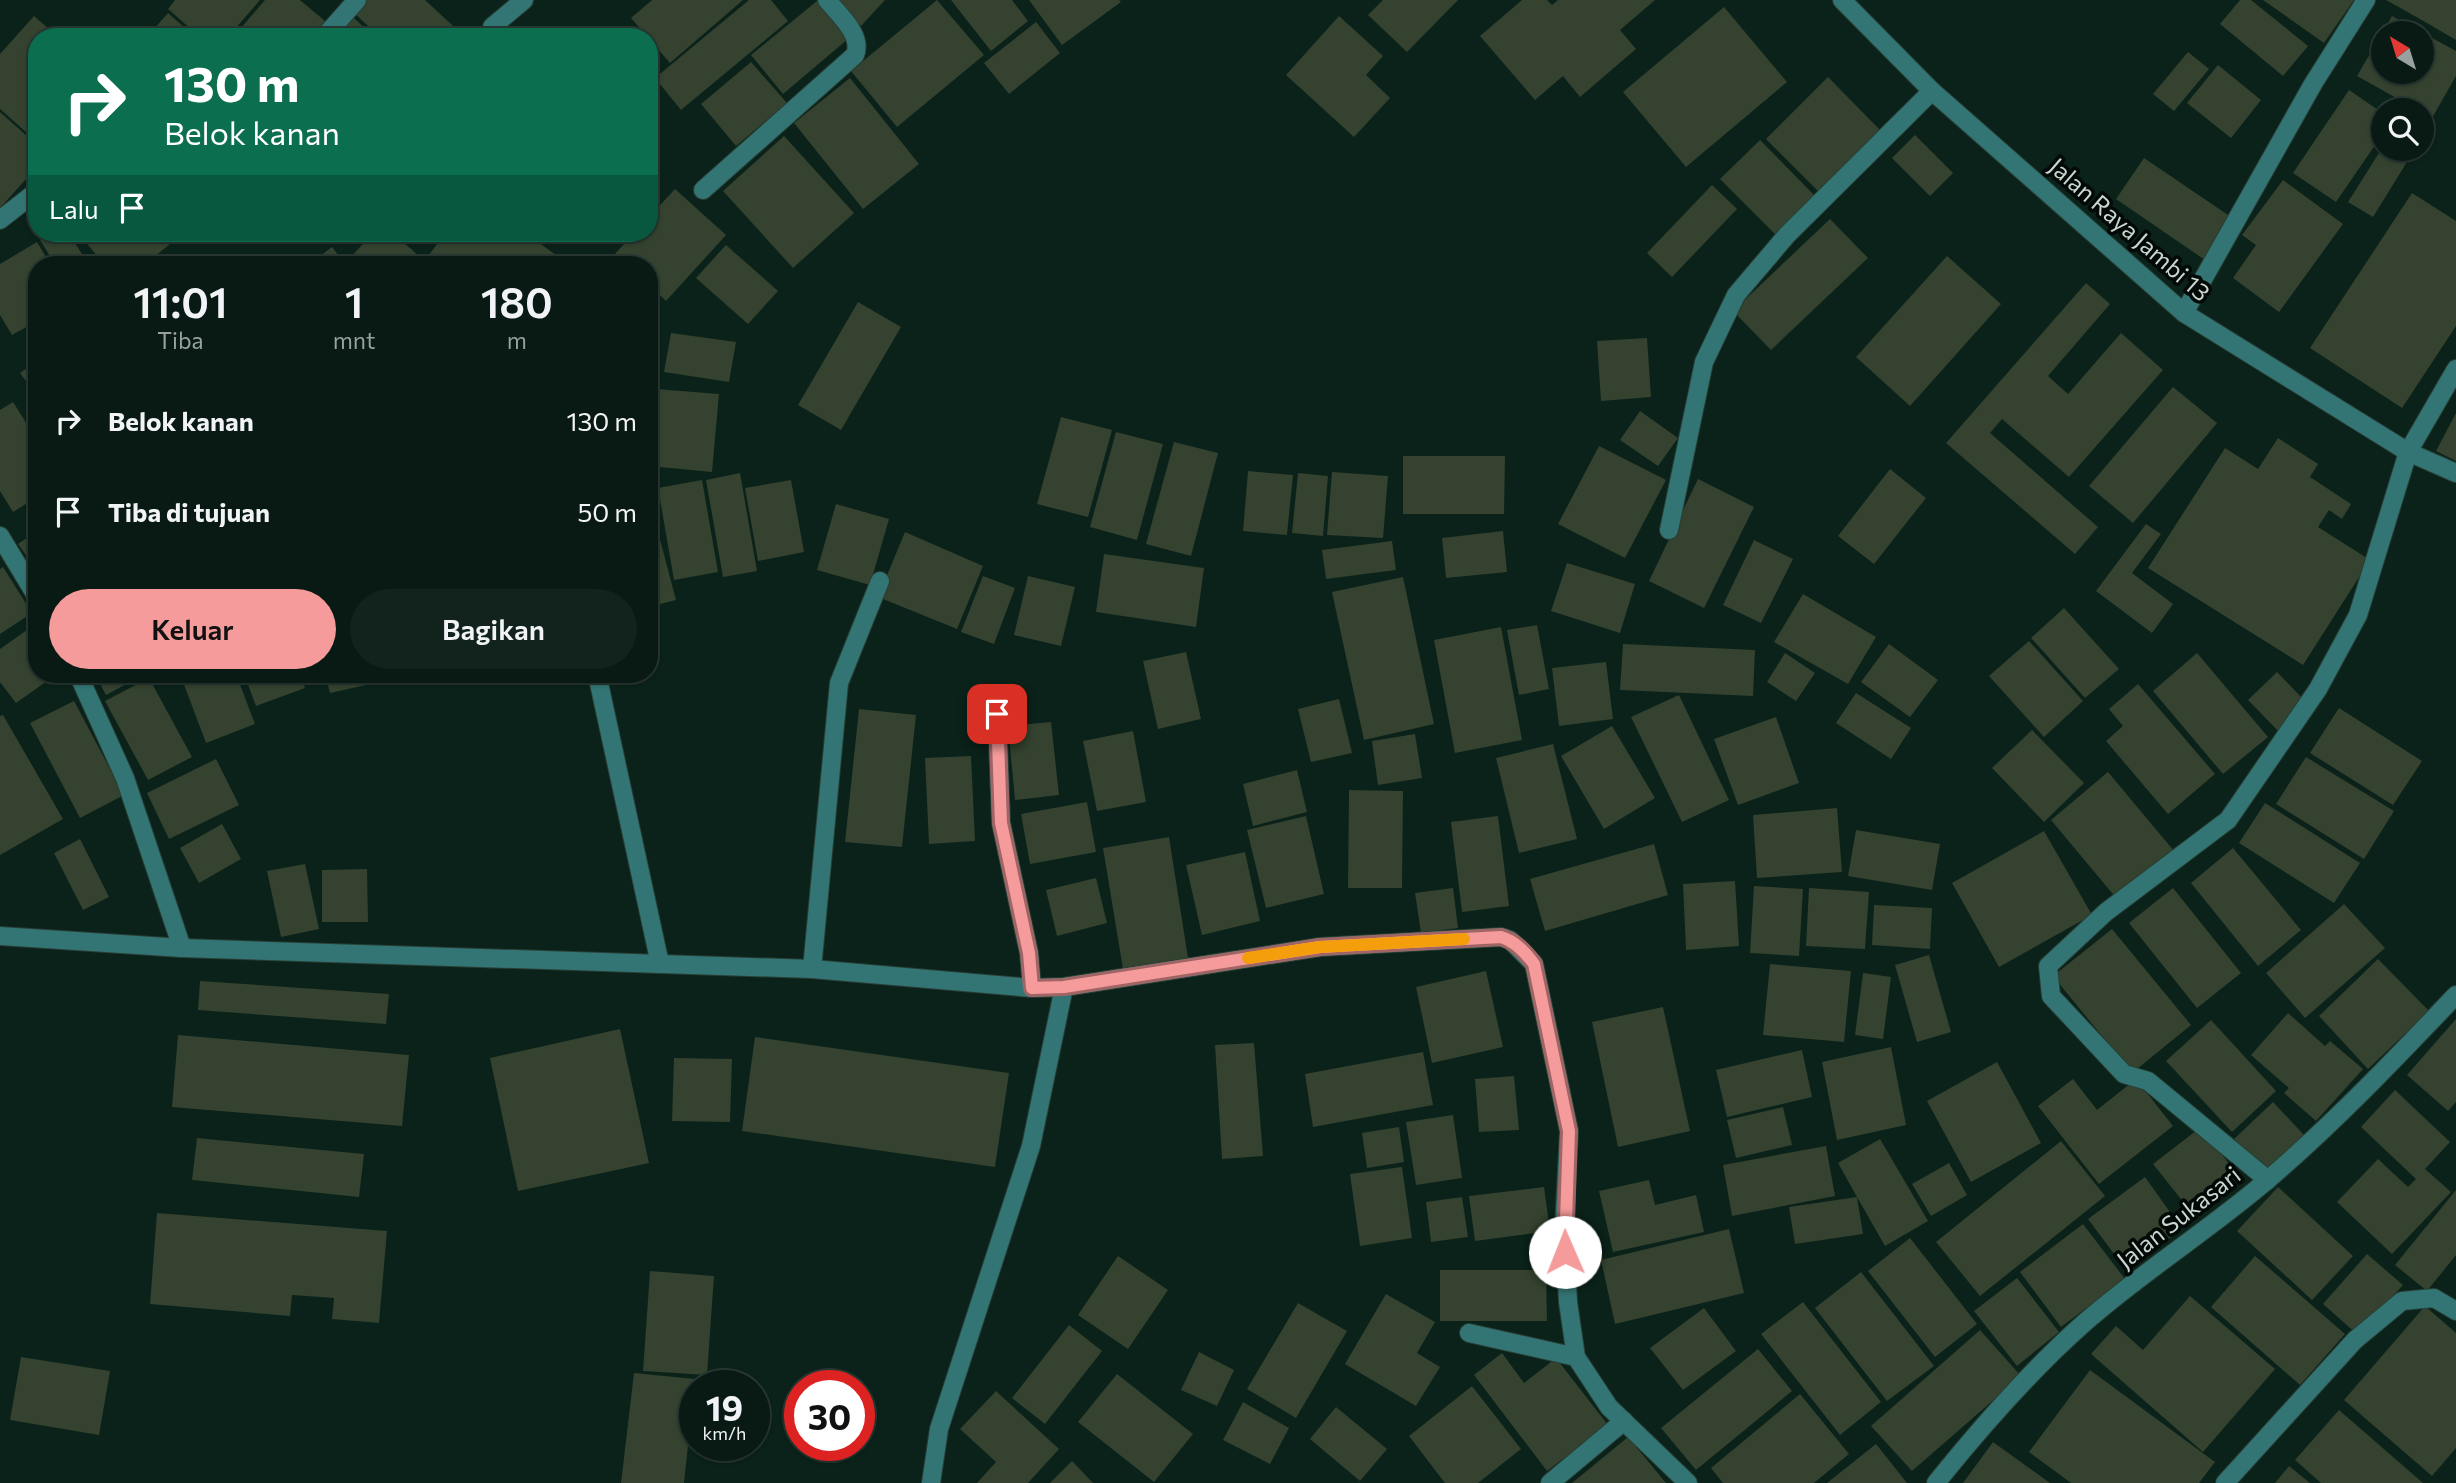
<!DOCTYPE html>
<html lang="id">
<style>
body{margin:0;font-family:Commissioner,sans-serif;background:#11231c;color:#f1f3f6;height:100vh;display:flex;flex-direction:column;font-size:26px;white-space:nowrap}
*{box-sizing:border-box;margin:0}
p{font-size:23px;color:#98a1a0}
.icon{flex:none;width:38px;height:38px;fill:none;stroke:currentColor;stroke-width:2;stroke-linecap:round;stroke-linejoin:round}
.map{position:relative;flex:1;overflow:hidden}
.drawer{position:absolute;left:28px;top:256px;width:630px;height:427px;display:flex;flex-direction:column;background:#081a13;border-radius:28px;box-shadow:0 2px 5px #0004,0 0 0 2px #293833}
.drawer>*{flex:none}
.hud{position:absolute;left:28px;top:28px;width:630px;height:214px;border-radius:28px;box-shadow:0 2px 5px #0004,0 0 0 2px #293833;background:#0b6e4f;color:#fff;overflow:hidden}
.needle{width:46px;rotate:322deg}
.controls{position:absolute;left:2371px;top:21px;display:grid;gap:14px}
.controls a{display:grid;place-items:center;width:63px;height:63px;border-radius:50%;background:#081a13;box-shadow:0 2px 5px #0004,0 0 0 2px #293833;font-size:35px}
.speed{position:absolute;left:679px;top:1370px;display:flex;gap:14px;font-size:35px;font-weight:700;text-align:center}
.speed>*{display:grid;place-content:center;width:91px;height:91px;border-radius:50%;background:#081a13;box-shadow:0 2px 5px #0004,0 0 0 2px #293833;line-height:1}
.speed small{font-size:18px;font-weight:400}
.speed .limit{border:10px solid #d22;background:#fff;color:#111}
.pin{position:absolute;display:grid;place-items:center;width:60px;height:60px;color:#fff;margin:-30px;border-radius:14px;box-shadow:0 4px 10px #0006}
.me{position:absolute;width:77px;margin:-38px;rotate:359deg;stroke-linejoin:round;filter:drop-shadow(0 0 5px #0008)}
.turn{display:flex;align-items:center;gap:24px;height:147px;padding:0 21px;font-size:32px}
.turn .icon{width:91px;height:91px;stroke-width:2.5}
.turn b{display:block;font-size:49px;line-height:60px}
.then{display:flex;align-items:center;height:66px;padding:0 21px;background:#0003;gap:14px;font-size:26px}
.eta{display:flex;justify-content:space-evenly;align-items:center;height:119px;text-align:center}
.eta b{font-size:42px;font-weight:600;line-height:49px}
.primary-button{display:flex;gap:14px;margin-top:auto;padding:14px 21px}
.primary-button a{flex:1;height:80px;border-radius:42px;background:#f59b9b;color:#111;font-size:28px;font-weight:600;line-height:80px;text-align:center}
.primary-button a+a{background:#11231c;color:#f1f3f6}
ul{padding:0;list-style:none}
li{display:flex;align-items:center;gap:21px;height:91px;padding:0 21px}
li div{flex:1}
li b{display:block;font-size:26px}
li em{font-style:normal}
.map>svg:first-child{display:block}
.building{fill:#34422f;fill-rule:evenodd}
.lines{fill:none;stroke-linecap:round;stroke-linejoin:round}
.minor-casing{stroke:#293f36;stroke-width:20}
.minor{stroke:#337574;stroke-width:18}
.route-casing{stroke:#9f6565;stroke-width:18}
.route{stroke:#f59b9b;stroke-width:12}
.slow{stroke:#f59e0b;stroke-width:12}
.labels{text-anchor:middle;stroke-width:7;stroke-linejoin:round;paint-order:stroke}
.street-label{font-size:24px;fill:#c9d7d0;stroke:#020906}
</style>
<div class="map">
<svg width="2456" height="1483" viewBox="0 0 2456 1483">
<rect width="100%" height="100%" fill="#0a2219"/>
<g class="building">
<polygon points="175,0 260,0 228,37 200,37 168,9"/>
<polygon points="265,0 300,0 325,21 311,37 233,37"/>
<polygon points="364,0 425,0 465,37 380,37 353,12"/>
<polygon points="652,0 743,0 670,63 631,18"/>
<polygon points="749,0 771,0 788,21 681,110 655,78"/>
<polygon points="833,0 885,0 861,26"/>
<polygon points="937,0 984,55 897,127 851,71"/>
<polygon points="951,0 1012,0 1028,21 991,51"/>
<polygon points="1029,0 1119,0 1121,2 1062,45"/>
<polygon points="1383,0 1458,0 1407,52 1368,15"/>
<polygon points="1522,0 1547,0 1552,5 1558,0 1655,0 1620,30 1636,49 1580,97 1563,76 1535,100 1480,36"/>
<polygon points="2240,0 2251,0 2308,46 2283,76 2220,24"/>
<polygon points="2263,0 2354,0 2324,43"/>
<polygon points="2386,0 2456,0 2456,40 2420,19"/>
<polygon points="817,1 848,39 783,94 751,55"/>
<polygon points="1724,7 1787,82 1686,167 1623,92"/>
<polygon points="168,13 195,37 147,37"/>
<polygon points="34,16 58,37 37,37 35,140 0,109 0,54"/>
<polygon points="1339,16 1383,56 1366,75 1390,98 1354,137 1286,75"/>
<path d="M2392 16 2456 51V76L2432 118 2357 76ZM2384 33H2422V72H2384Z"/>
<polygon points="353,17 374,37 335,37"/>
<polygon points="1036,22 1060,53 1009,94 984,63"/>
<polygon points="2188,52 2209,69 2174,111 2153,94"/>
<polygon points="751,62 787,103 736,146 701,104"/>
<polygon points="2218,65 2261,100 2231,138 2187,103"/>
<polygon points="1828,77 1882,132 1820,193 1766,139"/>
<polygon points="850,78 919,164 863,209 794,123"/>
<polygon points="2349,90 2384,114 2384,132 2336,202 2293,173"/>
<polygon points="0,112 37,145 37,167 0,208"/>
<polygon points="1915,135 1953,173 1930,196 1892,158"/>
<polygon points="784,136 854,213 793,268 723,191"/>
<polygon points="1760,140 1817,198 1778,237 1720,179"/>
<polygon points="2384,145 2384,149 2415,149 2373,217 2348,202"/>
<polygon points="2144,158 2234,219 2205,260 2116,199"/>
<polygon points="2283,180 2343,224 2279,312 2233,278 2256,245 2242,235"/>
<polygon points="1712,185 1737,209 1672,277 1647,253"/>
<polygon points="675,189 726,235 666,301 649,285 649,264 626,264 615,254 634,233 649,233 649,217"/>
<polygon points="2412,193 2456,221 2456,326 2402,408 2310,348"/>
<polygon points="1830,219 1868,258 1771,350 1733,311"/>
<polygon points="53,233 69,233 88,264 55,264 40,240"/>
<polygon points="78,233 184,233 145,264 104,264"/>
<polygon points="331,233 356,233 348,244"/>
<polygon points="373,233 393,233 421,258 415,264 355,264 349,259"/>
<polygon points="445,233 526,233 568,264 442,264 429,255"/>
<polygon points="37,242 50,264 37,264 37,321 12,335 0,315 0,264"/>
<polygon points="726,245 778,291 748,324 696,278"/>
<polygon points="332,247 345,264 310,264"/>
<polygon points="1947,256 2001,304 1910,406 1856,357"/>
<polygon points="2086,283 2110,304 2048,376 2068,394 2121,333 2163,370 2069,477 2002,419 1990,433 2098,527 2075,554 1946,443"/>
<polygon points="858,302 901,327 841,430 798,405"/>
<polygon points="671,333 736,342 729,382 664,372"/>
<polygon points="1647,338 1651,397 1601,401 1597,341"/>
<polygon points="37,361 37,396 20,373"/>
<polygon points="2173,387 2217,423 2133,523 2089,486"/>
<polygon points="656,389 719,394 712,472 649,466"/>
<polygon points="13,402 37,440 37,497 13,512 0,491 0,410"/>
<polygon points="1640,411 1678,438 1658,466 1620,440"/>
<polygon points="2456,413 2456,461 2436,451"/>
<polygon points="1061,417 1112,430 1088,517 1037,504"/>
<polygon points="1116,432 1163,444 1137,540 1090,527"/>
<polygon points="2278,438 2318,464 2310,477 2351,504 2342,519 2329,510 2318,527 2370,560 2303,665 2148,568 2225,448 2258,469"/>
<polygon points="1174,442 1218,453 1191,556 1146,544"/>
<polygon points="1599,446 1666,480 1625,558 1558,524"/>
<polygon points="1403,456 1505,456 1504,514 1403,514"/>
<polygon points="1890,469 1926,498 1874,564 1838,536"/>
<polygon points="1248,471 1293,475 1287,535 1243,531"/>
<polygon points="1332,472 1388,476 1383,538 1327,535"/>
<polygon points="740,473 757,571 723,577 706,480"/>
<polygon points="1298,473 1328,476 1323,536 1292,533"/>
<polygon points="1698,479 1754,507 1704,608 1649,581"/>
<polygon points="702,480 718,572 674,580 658,488"/>
<polygon points="791,480 804,552 758,561 745,488"/>
<polygon points="836,504 889,519 870,585 817,570"/>
<polygon points="653,513 676,600 649,607 649,514"/>
<polygon points="2146,524 2161,534 2132,573 2173,604 2152,633 2096,591"/>
<polygon points="37,531 37,571 18,544"/>
<polygon points="1503,531 1507,572 1446,578 1442,538"/>
<polygon points="905,532 983,566 957,629 878,597"/>
<polygon points="1754,540 1793,559 1761,623 1723,605"/>
<polygon points="1392,541 1396,570 1326,579 1322,550"/>
<polygon points="1104,554 1204,568 1196,627 1096,612"/>
<polygon points="1567,563 1635,584 1620,633 1551,611"/>
<polygon points="3,567 32,613 0,634 0,569"/>
<polygon points="983,576 1015,588 994,644 961,632"/>
<polygon points="1028,576 1075,587 1061,646 1014,635"/>
<polygon points="1403,577 1434,724 1364,740 1332,592"/>
<polygon points="1803,594 1876,637 1848,684 1774,642"/>
<polygon points="2064,608 2119,669 2085,698 2031,638"/>
<polygon points="34,625 37,674 57,674 16,703 0,682 0,649"/>
<polygon points="1537,625 1549,689 1519,695 1507,630"/>
<polygon points="1501,627 1522,740 1455,753 1434,640"/>
<polygon points="2029,641 2083,701 2044,737 1989,676"/>
<polygon points="1623,644 1755,650 1753,696 1620,690"/>
<polygon points="1889,644 1938,680 1910,717 1861,682"/>
<polygon points="1186,652 1201,719 1158,729 1143,661"/>
<polygon points="1785,653 1815,673 1796,701 1767,682"/>
<polygon points="2197,653 2268,737 2223,774 2153,691"/>
<polygon points="1606,662 1613,719 1559,726 1552,668"/>
<polygon points="2277,672 2305,701 2282,735 2248,700"/>
<polygon points="95,674 145,674 106,695"/>
<polygon points="180,674 236,674 255,724 206,743"/>
<polygon points="244,674 300,674 305,688 256,706"/>
<polygon points="325,674 411,674 411,675 330,693"/>
<polygon points="149,678 192,757 148,780 105,701"/>
<polygon points="2138,684 2215,774 2168,814 2106,741 2123,726 2109,709"/>
<polygon points="1856,693 1911,728 1891,759 1836,723"/>
<polygon points="1679,695 1729,800 1682,822 1631,717"/>
<polygon points="1339,699 1352,753 1311,762 1298,709"/>
<polygon points="74,701 124,795 80,818 30,723"/>
<polygon points="2339,708 2422,761 2393,805 2310,753"/>
<polygon points="859,709 916,715 902,847 845,842"/>
<polygon points="3,715 63,819 0,855 0,716"/>
<polygon points="1776,717 1799,783 1738,805 1714,739"/>
<polygon points="1051,722 1059,795 1015,800 1008,726"/>
<polygon points="1612,726 1655,798 1604,829 1561,756"/>
<polygon points="2032,730 2084,783 2044,822 1992,768"/>
<polygon points="1133,731 1146,802 1097,811 1083,741"/>
<polygon points="1415,734 1422,778 1378,785 1372,741"/>
<polygon points="1553,744 1577,839 1519,853 1496,758"/>
<polygon points="971,756 975,841 929,844 925,758"/>
<polygon points="2306,757 2394,811 2364,859 2276,804"/>
<polygon points="216,759 239,805 169,839 147,793"/>
<polygon points="1297,770 1307,812 1253,826 1243,784"/>
<polygon points="2108,772 2174,851 2117,899 2051,820"/>
<polygon points="1349,790 1403,791 1402,888 1348,888"/>
<polygon points="1087,802 1096,852 1030,864 1021,814"/>
<polygon points="2265,803 2360,863 2334,903 2239,843"/>
<polygon points="1837,808 1842,872 1757,878 1753,815"/>
<polygon points="1306,816 1324,894 1266,908 1247,830"/>
<polygon points="1498,816 1509,906 1462,912 1451,822"/>
<polygon points="222,824 241,859 199,883 180,848"/>
<polygon points="1856,830 1940,844 1932,890 1848,876"/>
<polygon points="2044,831 2092,915 1999,967 1952,883"/>
<polygon points="1169,837 1188,958 1123,969 1103,848"/>
<polygon points="80,839 109,897 83,910 54,853"/>
<polygon points="1654,844 1668,895 1545,931 1530,879"/>
<polygon points="2233,848 2301,930 2258,966 2191,883"/>
<polygon points="1245,852 1260,921 1202,935 1186,865"/>
<polygon points="305,864 319,929 281,937 267,871"/>
<polygon points="367,869 368,922 322,922 322,870"/>
<polygon points="1096,878 1107,923 1057,936 1046,890"/>
<polygon points="1735,881 1739,946 1686,950 1683,884"/>
<polygon points="1754,886 1803,889 1799,956 1750,953"/>
<polygon points="1453,888 1458,928 1421,933 1415,893"/>
<polygon points="1809,888 1869,892 1865,949 1806,946"/>
<polygon points="2173,888 2241,973 2197,1008 2129,923"/>
<polygon points="2344,904 2385,948 2305,1018 2266,973"/>
<polygon points="1874,905 1932,908 1930,949 1872,945"/>
<polygon points="2112,929 2191,1025 2132,1073 2053,976"/>
<polygon points="1929,955 1951,1032 1917,1042 1895,965"/>
<polygon points="2378,959 2429,1011 2368,1069 2319,1016"/>
<polygon points="1770,964 1851,971 1844,1042 1763,1035"/>
<polygon points="1486,971 1503,1047 1432,1063 1416,987"/>
<polygon points="1863,973 1891,977 1883,1039 1855,1035"/>
<polygon points="200,981 389,994 386,1024 198,1010"/>
<polygon points="1663,1007 1690,1131 1618,1147 1592,1022"/>
<polygon points="2288,1013 2325,1046 2330,1041 2363,1069 2316,1121 2284,1093 2289,1088 2251,1055"/>
<polygon points="2456,1019 2456,1102 2448,1111 2407,1075"/>
<polygon points="2211,1020 2276,1091 2232,1132 2166,1061"/>
<polygon points="620,1029 649,1163 518,1191 490,1058"/>
<polygon points="178,1035 409,1055 402,1126 172,1107"/>
<polygon points="755,1037 1009,1073 995,1167 742,1131"/>
<polygon points="1254,1043 1263,1156 1222,1159 1215,1045"/>
<polygon points="1891,1047 1906,1125 1837,1140 1822,1062"/>
<polygon points="1802,1050 1812,1097 1727,1117 1716,1070"/>
<polygon points="1423,1052 1433,1105 1313,1127 1305,1074"/>
<polygon points="674,1058 732,1059 730,1122 672,1121"/>
<polygon points="1997,1062 2041,1143 1971,1182 1927,1101"/>
<polygon points="1514,1076 1519,1130 1479,1132 1475,1079"/>
<polygon points="2073,1079 2097,1110 2136,1079 2173,1126 2099,1184 2038,1106"/>
<polygon points="2395,1090 2450,1142 2425,1169 2451,1192 2392,1254 2337,1202 2378,1159 2408,1187 2416,1179 2361,1127"/>
<polygon points="2273,1102 2304,1135 2265,1172 2234,1139"/>
<polygon points="1783,1107 1792,1145 1736,1158 1727,1120"/>
<polygon points="1453,1115 1462,1178 1416,1185 1406,1122"/>
<polygon points="1399,1127 1404,1162 1367,1168 1362,1133"/>
<polygon points="2201,1127 2239,1177 2192,1213 2153,1164"/>
<polygon points="197,1138 364,1154 359,1197 192,1180"/>
<polygon points="1880,1139 1928,1221 1885,1246 1857,1197 1863,1234 1795,1244 1789,1207 1857,1197 1838,1163"/>
<polygon points="2061,1141 2105,1196 1980,1296 1936,1242"/>
<polygon points="1826,1146 1835,1196 1732,1216 1723,1165"/>
<polygon points="1949,1163 1967,1195 1931,1216 1912,1184"/>
<polygon points="1402,1167 1412,1238 1360,1246 1350,1174"/>
<polygon points="2145,1177 2182,1229 2126,1270 2088,1219"/>
<polygon points="1649,1180 1655,1205 1696,1195 1704,1232 1613,1252 1599,1191"/>
<polygon points="1544,1187 1550,1231 1475,1241 1469,1196"/>
<polygon points="2278,1187 2353,1256 2312,1300 2237,1231"/>
<polygon points="2456,1190 2456,1255 2427,1291 2395,1265"/>
<polygon points="1462,1197 1468,1237 1431,1242 1426,1202"/>
<polygon points="157,1213 387,1231 379,1323 332,1319 334,1298 292,1295 290,1316 150,1304"/>
<polygon points="2083,1224 2125,1279 2061,1327 2020,1272"/>
<polygon points="1729,1229 1744,1293 1615,1324 1601,1260"/>
<polygon points="1910,1238 1977,1324 1935,1357 1868,1271"/>
<polygon points="2367,1254 2403,1285 2358,1335 2323,1304"/>
<polygon points="1118,1256 1168,1290 1128,1349 1078,1315"/>
<polygon points="2255,1256 2345,1334 2300,1385 2211,1307"/>
<polygon points="1440,1270 1546,1270 1547,1321 1440,1321"/>
<polygon points="650,1271 714,1276 707,1375 643,1371"/>
<polygon points="1861,1272 1934,1366 1887,1401 1815,1308"/>
<polygon points="2017,1278 2059,1332 2017,1366 1974,1311"/>
<polygon points="1386,1294 1435,1322 1417,1353 1440,1367 1416,1406 1345,1364"/>
<polygon points="2190,1296 2275,1369 2203,1452 2091,1354 2116,1326 2143,1350"/>
<polygon points="1803,1302 1881,1402 1840,1435 1761,1334"/>
<polygon points="1298,1303 1347,1331 1296,1418 1247,1389"/>
<polygon points="2425,1306 2456,1333 2456,1448 2432,1476 2344,1400"/>
<polygon points="1704,1308 1736,1351 1683,1390 1650,1348"/>
<polygon points="1069,1325 1102,1351 1045,1424 1012,1398"/>
<polygon points="1980,1330 2021,1376 1912,1471 1871,1426"/>
<polygon points="1758,1349 1792,1391 1696,1470 1661,1428"/>
<polygon points="1199,1352 1234,1370 1217,1406 1181,1390"/>
<polygon points="1502,1353 1524,1383 1556,1358 1608,1425 1547,1471 1474,1375"/>
<polygon points="21,1357 110,1371 99,1435 10,1420"/>
<polygon points="2090,1370 2215,1462 2199,1483 2071,1483 2029,1452"/>
<polygon points="634,1373 695,1379 684,1483 621,1483"/>
<polygon points="1117,1374 1193,1434 1154,1482 1078,1422"/>
<polygon points="1472,1386 1521,1449 1478,1483 1445,1483 1409,1436"/>
<polygon points="996,1391 1059,1449 1028,1483 977,1483 996,1462 960,1429"/>
<polygon points="1800,1394 1849,1454 1814,1483 1723,1483 1711,1468"/>
<polygon points="1243,1402 1289,1428 1270,1464 1223,1440"/>
<polygon points="1336,1407 1387,1449 1360,1481 1310,1439"/>
<polygon points="2339,1410 2423,1483 2321,1483 2295,1460"/>
<polygon points="1628,1437 1666,1483 1572,1483"/>
<polygon points="1993,1442 2050,1483 1963,1483"/>
<polygon points="1876,1444 1907,1483 1827,1483"/>
<polygon points="1072,1461 1093,1483 1050,1483"/>
<polygon points="2289,1466 2310,1483 2275,1483"/>
</g>
<g class="lines">
<g class="minor-casing">
<g id="minor">
<polyline points="1842,0 1932,91 2184,313 2408,452 2456,473"/>
<polyline points="492,27 524,0"/>
<polyline points="324,37 357,0"/>
<path d="M703 190 855 55C863 35 839 15 827 0"/>
<polyline points="0,220 37,191"/>
<polyline points="2184,313 2313,84 2366,0"/>
<polyline points="1669,530 1704,362 1736,295 1787,235 1932,91"/>
<polyline points="0,536 37,597"/>
<polyline points="78,674 125,778 182,948"/>
<polyline points="597,674 660,964"/>
<polyline points="997,714 1001,823 1029,953 1032,988"/>
<polyline points="0,936 182,948 812,969 1032,988 1064,987 1320,947 1501,937 1510,940 1534,964 1569,1131 1564,1228 1568,1302 1576,1357 1609,1407 1688,1483"/>
<polyline points="812,969 839,683 880,581"/>
<polyline points="2268,1180 2148,1081 2124,1074 2051,996 2048,966 2106,912 2228,820 2318,689 2358,615 2408,452 2456,369"/>
<polyline points="1469,1333 1576,1357"/>
<polyline points="931,1483 939,1429 1031,1146 1064,987"/>
<polyline points="1550,1483 1624,1421"/>
<path d="M1936 1483C1981 1427 2029 1372 2083 1324 2143 1271 2211 1229 2271 1177 2337 1120 2396 1058 2456 995"/>
<polyline points="2225,1483 2355,1340 2402,1301 2434,1298 2456,1311"/>
</g>
</g>
<use href="#minor" class="minor"/>
</g>
<g class="lines">
<g class="route-casing">
<path id="route" d="M997 714 1001 823 1029 953 1032 988 1064 987 1320 947 1501 937C1515 941 1525 952 1534 964L1569 1131 1565 1252"/>
</g>
<use href="#route" class="route"/>
<polyline class="slow" points="1248,958 1320,947 1464,939"/>
</g>
<g class="labels">
<g class="street-label">
<text transform="translate(2129 230) rotate(41)" y="8">Jalan Raya Jambi 13</text>
<text transform="translate(2179 1218) rotate(-38)" y="8">Jalan Sukasari</text>
</g>
</g>
</svg>
<div class="controls">
<a><svg class="needle" viewBox="-14 -14 28 28"><path d="M0-13l5 13h-10z" fill="#e53935"/><path d="M0 13l5-13h-10z" fill="#98a1a0"/></svg></a>
<a><svg class="icon" aria-label="search" viewBox="0 0 24 24"><circle cx="10" cy="10" r="6"/><path d="M15 15l6 6"/></svg></a>
</div>
<div class="speed"><div>19<small>km/h</small></div><div class="limit">30</div></div>
<div class="pin" style="left:997px;top:714px;background:#d93025"><svg class="icon" aria-label="arrive" viewBox="0 0 24 24"><path d="M6 21V4h12l-3 4 3 4H6"/></svg></div>
<svg class="me" style="left:1565px;top:1252px" viewBox="-20 -20 40 40"><circle r="19" fill="#fff"/><path d="M0-13L10 11 0 6-10 11z" fill="#f59b9b"/></svg>
<div class="hud">
<div class="turn"><svg class="icon" aria-label="right" viewBox="0 0 24 24"><path d="M7 20v-9h11M14 6l5 5-5 5"/></svg><div><b>130 m</b>Belok kanan</div></div>
<div class="then">Lalu<svg class="icon" aria-label="arrive" viewBox="0 0 24 24"><path d="M6 21V4h12l-3 4 3 4H6"/></svg></div>
</div>
<section class="drawer">
<div class="eta">
<div><b>11:01</b><p>Tiba</p></div>
<div><b>1</b><p>mnt</p></div>
<div><b>180</b><p>m</p></div>
</div>
<ul>
<li><svg class="icon" aria-label="right" viewBox="0 0 24 24"><path d="M7 20v-9h11M14 6l5 5-5 5"/></svg><div><b>Belok kanan</b></div><em>130 m</em></li>
<li><svg class="icon" aria-label="arrive" viewBox="0 0 24 24"><path d="M6 21V4h12l-3 4 3 4H6"/></svg><div><b>Tiba di tujuan</b></div><em>50 m</em></li>
</ul>
<div class="primary-button"><a>Keluar</a><a>Bagikan</a></div>
</section>
</div>
